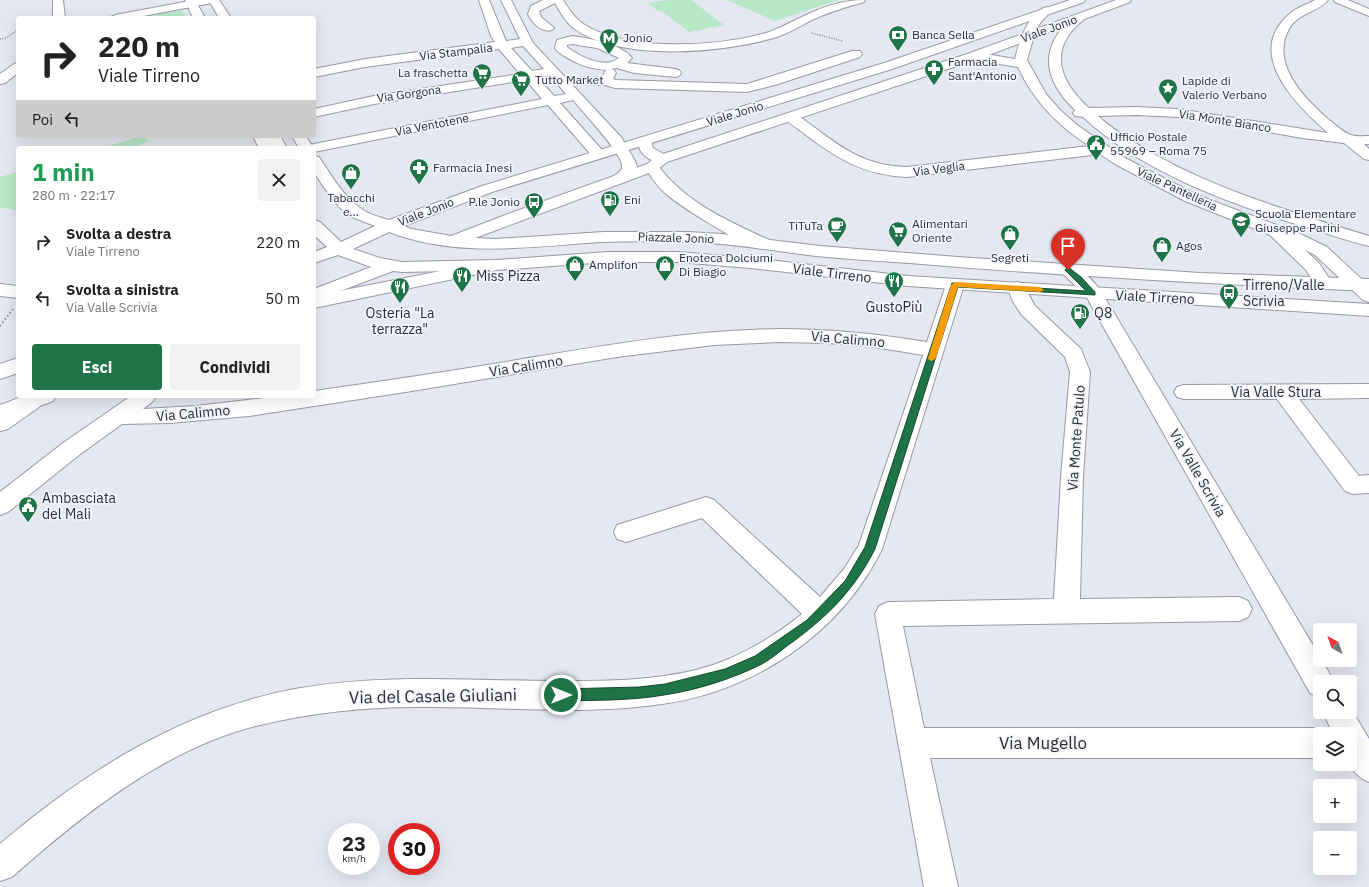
<!DOCTYPE html>
<html lang="it">
<meta charset="utf-8">
<style>
body{margin:0;font-family:"IBM Plex Sans",sans-serif;background:#f2f2f2;color:#222;height:100vh;display:flex;flex-direction:column;font-size:15px;white-space:nowrap}
*{box-sizing:border-box;margin:0}
p{font-size:13px;color:#767676}
.icon{flex:none;width:22px;height:22px;fill:none;stroke:currentColor;stroke-width:2;stroke-linecap:round;stroke-linejoin:round}
.map{position:relative;flex:1;overflow:hidden}
.side{position:absolute;left:16px;top:146px;width:300px;height:252px;display:flex;flex-direction:column;background:#fff;border-radius:4px;box-shadow:0 4px 16px #0002}
.side>*{flex:none}
.hud{position:absolute;left:16px;top:16px;width:300px;height:122px;border-radius:4px;box-shadow:0 4px 16px #0002;background:#fff;color:#222;overflow:hidden}
.needle{width:26px;rotate:320deg}
.controls{position:absolute;left:1313px;top:623px;display:grid;gap:8px}
.controls a{display:grid;place-items:center;width:44px;height:44px;border-radius:4px;background:#fff;box-shadow:0 4px 16px #0002;font-size:20px}
.speed{position:absolute;left:328px;top:823px;display:flex;gap:8px;font-size:20px;font-weight:700;text-align:center}
.speed>*{display:grid;place-content:center;width:52px;height:52px;border-radius:50%;background:#fff;box-shadow:0 4px 16px #0002;line-height:1}
.speed small{font-size:10px;font-weight:400}
.speed .limit{border:6px solid #d22;background:#fff;color:#111}
.pin{position:absolute;display:grid;place-items:center;width:34px;height:34px;color:#fff;margin:-41px -17px;border-radius:50% 50% 50% 0;rotate:-45deg;box-shadow:0 0 4px #0007}
.pin .icon{rotate:45deg}
.me{position:absolute;width:44px;margin:-22px;rotate:90deg;stroke-linejoin:round;filter:drop-shadow(0 0 3px #0008)}
.turn{display:flex;align-items:center;gap:14px;height:84px;padding:0 16px;font-size:18px}
.turn .icon{width:52px;height:52px;stroke-width:2.5}
.turn b{display:block;font-size:28px;line-height:34px}
.then{display:flex;align-items:center;height:38px;padding:0 16px;background:#0003;gap:8px;font-size:15px}
.round{display:grid;place-items:center;flex:none;width:42px;height:42px;border-radius:4px;background:#f2f2f2}
.headline{display:flex;align-items:center;justify-content:space-between;height:68px;padding:0 16px}
h1{font-size:24px;font-weight:700;line-height:30px;color:#1e9e55}
.action{display:flex;gap:8px;margin-top:auto;padding:8px 16px}
.action a{flex:1;height:46px;border-radius:4px;background:#1f7447;color:#fff;font-size:16px;font-weight:700;line-height:46px;text-align:center}
.action a+a{background:#f2f2f2;color:#222}
ul{padding:0;list-style:none}
li{display:flex;align-items:center;gap:12px;height:56px;padding:0 16px}
li div{flex:1}
li b{display:block;font-size:15px}
li em{font-style:normal}
.map>svg:first-child{display:block}
.green{fill:#b7e8c7}
.lines{fill:none;stroke-linecap:round;stroke-linejoin:round}
.minor-casing{stroke:#989aa3;stroke-width:2}
.major-casing{stroke:#989aa3;stroke-width:2}
.path-far1{stroke:#898a91;stroke-width:1.5;stroke-dasharray:1 1.5;stroke-linecap:butt}
.path{stroke:#898a91;stroke-width:2;stroke-dasharray:1.5 2.5;stroke-linecap:butt}
.minor{fill:#fff;fill-rule:evenodd}
.major{fill:#fff;fill-rule:evenodd}
.route{fill:#1f7447;stroke:#144b2e}
.slow{fill:#f59e0b}
.labels{text-anchor:middle;stroke-width:3.5;stroke-linejoin:round;paint-order:stroke}
.far-street-label{font-size:12px;fill:#2e2e32;stroke:#f2f4fe}
.far-poi-label{font-size:12px;fill:#2e2e32;stroke:#f2f4fe;text-anchor:start}
.street-label{font-size:14px;fill:#2e2e32;stroke:#f2f4fe}
.poi-label{font-size:14px;fill:#2e2e32;stroke:#f2f4fe;text-anchor:start}
.near-street-label{font-size:17px;fill:#2e2e32;stroke:#f2f4fe}
</style>
<div class="map">
<svg width="1369" height="887" viewBox="0 0 1369 887">
<rect width="100%" height="100%" fill="#e5e7f1"/>
<g class="green">
<polygon points="668,0 691,0 724,25 689,32 662,11 658,11 648,3"/>
<polygon points="727,0 838,0 775,21"/>
<polygon points="181,10 186,18 154,18 153,16"/>
<polygon points="142,136 149,141 133,148 101,148"/>
<polygon points="18,172 18,211 0,207 0,177"/>
</g>
<g class="lines">
<g class="minor-casing">
<g id="minor">
<polygon points="53,0 63,0 65,18 53,18"/>
<polygon points="195,0 217,0 212,3 133,18 109,18 115,15"/>
<path d="M479 0H489L506 41 520 39 501 0H511L533 43 621 137 635 161 637 167 630 177 624 182 619 184 614 182 611 179C614 175 621 172 622 168 626 157 581 110 573 100L560 103 603 151 605 154 603 157 598 158 593 157 548 105 314 152V148H307L309 145 314 144 542 99 526 80 374 104 314 117V109L374 96 520 74 499 49 365 67 314 77V69L365 59 495 42 491 36ZM523 46 524 47 544 69 532 71 511 48ZM550 75 566 94 554 96 538 78Z"/>
<path d="M543 0H563C569 9 575 19 585 25 629 52 720 47 769 32 781 28 792 21 804 16 824 6 844 0 865 0L864 2C846 7 829 12 812 20 800 26 789 33 777 37 725 53 621 62 575 29 566 23 560 12 555 3L539 11 541 17 554 28 552 30C542 33 532 23 528 14L531 6Z"/>
<path d="M1315 0H1328C1319 12 1296 13 1288 31 1271 65 1305 99 1328 119 1335 124 1342 132 1351 135 1356 137 1364 136 1369 136V144H1364L1369 149V160L1364 159 1344 143 1302 138 1214 122 1178 117 1136 115 1098 116C1112 129 1129 139 1145 149 1215 190 1292 212 1369 236V246C1347 241 1326 233 1305 227 1228 203 1142 172 1083 117L1075 116 1073 113 1075 110C1043 80 1038 46 1074 17H1082L1084 19 1082 21C1047 50 1060 82 1089 108L1136 107 1178 109 1328 133C1295 104 1241 51 1293 11 1299 7 1308 4 1315 0Z"/>
<polygon points="1334,0 1348,0 1369,9 1369,16 1335,2"/>
<path d="M1047 7 1052 10 1040 23 1035 32 1027 60 1046 94 1060 110 1077 125 1125 158 1197 195 1282 227 1285 231H1294L1327 247 1369 286V302L1363 300 1315 255 1305 250 1319 263 1332 283 1329 287 1323 289 1317 287 1306 270 1270 235 1185 201 1115 164 1100 154 907 177C865 175 839 160 806 135 799 129 789 124 784 117L786 114 791 113 796 114C834 141 858 166 907 167L1089 146C1058 125 1034 102 1018 67L974 60 970 59 968 56 970 53 974 52 1015 59C1019 43 1028 11 1047 7Z"/>
<path d="M572 36C589 38 622 44 632 58L627 63 675 69 679 70 681 73 679 76 675 77 634 73 617 68 611 69 614 70 616 73 613 79 616 80 747 84 852 51H860L862 54 860 57 775 85 747 92 615 88 605 85 572 84 571 81 572 78 602 77 606 70H609C590 70 571 62 557 51L555 48 557 40ZM572 44 597 48 619 58C605 70 579 56 567 47V45Z"/>
<polygon points="18,63 18,73 5,83 0,84 0,74 14,64"/>
<polygon points="266,136 280,136 287,148 273,148"/>
<path d="M645 137 650 138 653 148 667 156 669 159 667 162C654 165 638 155 638 141L640 138Z"/>
<path d="M652 163 657 164C684 202 728 221 769 240L771 244 769 248C767 248 765 249 763 249 747 249 678 205 665 193 657 186 651 177 645 167L647 164Z"/>
<polygon points="496,260 502,261 505,265 502,269 314,308 314,296"/>
<path d="M1068 265C1082 268 1094 281 1102 293L1320 657V660H1322L1334 682H1320V697L1310 693 1086 296 1059 270 1062 266Z"/>
<path d="M955 279 961 281 964 285 882 549C841 633 755 691 662 704 581 716 498 706 417 707 362 707 309 713 256 726 164 749 82 815 12 877L0 881V844C86 771 182 710 295 689 382 673 471 681 558 681 604 681 651 681 696 670 735 660 771 639 802 614L702 518 626 542 617 539 614 532 617 525 706 497 714 500 820 597 844 569 859 545 923 355 874 347 828 343 779 342 714 345 617 357 412 391 249 416 170 423 122 424 79 455 8 512 0 515V492L63 443 131 396H156L153 401 143 409 196 406 282 396H314V391C384 381 453 371 523 359 607 345 693 330 779 329 828 329 878 334 927 342L946 285 949 281Z"/>
<polygon points="1017,282 1023,284 1035,306 1081,349 1090,372 1083,477 1080,599 1239,597 1248,601 1252,609 1248,617 1239,621 903,626 924,728 1320,728 1331,734 1320,734 1320,758 930,758 958,887 924,887 875,614 879,606 888,602 1054,599 1061,477 1070,372 1065,357 1021,314 1012,300 1008,288 1011,284"/>
<polygon points="0,284 18,286 18,298 0,296"/>
<polygon points="1369,384 1369,398 1299,399 1359,476 1369,475 1369,493 1353,494 1345,491 1277,399 1184,399 1177,397 1174,392 1177,387 1184,385"/>
<polygon points="37,396 39,397 42,402 39,407 8,429 0,431 0,413 25,397"/>
<path d="M1350 707 1369 739V782C1345 772 1350 756 1350 734H1333L1323 712H1350Z"/>
</g>
</g>
<g class="major-casing">
<g id="major">
<polygon points="185,0 195,0 205,18 193,18"/>
<polygon points="209,0 219,0 231,18 219,18"/>
<path d="M1070 0H1085L1084 2 892 69 492 192 404 226 412 229 451 236 508 214 647 164 657 156 970 53 1116 0H1131L1130 2 978 59 667 162 657 170 475 238 495 239 604 232H688L722 234 820 246 958 257 1200 273 1369 279V291C1216 284 1063 276 910 263 879 261 847 259 816 256 774 251 731 243 689 242 659 241 629 241 600 242 529 247 457 258 389 232L353 249 380 258 402 262 496 260 608 252H678L750 258 908 276 1369 304V316L908 286 750 268 678 262H608L496 270 402 272 393 271 314 301V289L371 267 338 255 314 263V252L327 247 314 235V220L320 222 341 242 375 226 352 217 339 207 323 186 314 172V156L319 157C332 176 343 197 363 210 370 215 380 217 389 220L482 186 884 63Z"/>
<polygon points="253,136 267,136 273,148 259,148"/>
<polygon points="292,136 306,136 313,148 299,148"/>
<polygon points="18,358 18,373 0,379 0,364"/>
<polygon points="24,396 56,396 53,401 0,421 0,405"/>
</g>
</g>
<g class="path-far1">
<polyline points="812,33 842,41"/>
<polyline points="0,39 6,38 18,30"/>
</g>
<polyline class="path" points="0,326 13,309"/>
<use href="#minor" class="minor"/>
<use href="#major" class="major"/>
</g>
<path class="route" d="M1068 267 1081 277 1095 292V295L958 287 875 549C854 591 825 619 787 646 779 652 771 659 762 664 732 679 697 690 664 695 630 701 595 700 561 701L557 699 555 695 557 691 561 689 639 687 665 684 725 669 755 656 807 620 845 581 865 547 952 283 1086 291 1065 270Z"/>
<polygon class="slow" points="955,282 1040,287 1044,290 1040,292 958,287 936,358 932,361 929,360 928,358 951,285"/>
<defs>
<g id="bank-pin" transform="scale(1)"><path d="M0 17L-7.5 6A9.5 9.5 0 1 1 7.5 6Z" fill="#1f7447" stroke="#f2f4fe"/><path d="M-6-4H6V4H-6ZM0-2.3a2.3 2.3 0 1 0 0 4.6a2.3 2.3 0 1 0 0-4.6Z" fill="#fff"/></g>
<g id="metro-pin" transform="scale(1)"><path d="M0 17L-7.5 6A9.5 9.5 0 1 1 7.5 6Z" fill="#1f7447" stroke="#f2f4fe"/><path d="M-5.5 5V-5H-3L0 0L3-5H5.5V5H3V-.5L0 4L-3-.5V5Z" fill="#fff"/></g>
<g id="pharmacy-pin" transform="scale(1)"><path d="M0 17L-7.5 6A9.5 9.5 0 1 1 7.5 6Z" fill="#1f7447" stroke="#f2f4fe"/><path d="M-2-6h4v4h4v4h-4v4h-4v-4h-4v-4h4Z" fill="#fff"/></g>
<g id="supermarket-pin" transform="scale(1)"><path d="M0 17L-7.5 6A9.5 9.5 0 1 1 7.5 6Z" fill="#1f7447" stroke="#f2f4fe"/><path d="M-6-5.5h2.5l.6 2H6L4.5 2H-2.5L-4.4-4H-6ZM-1.5 3.2a1.3 1.3 0 1 0 .1 0ZM3 3.2a1.3 1.3 0 1 0 .1 0Z" fill="#fff"/></g>
<g id="sight-pin" transform="scale(1)"><path d="M0 17L-7.5 6A9.5 9.5 0 1 1 7.5 6Z" fill="#1f7447" stroke="#f2f4fe"/><path d="M0-6L1.8-2.2L6-1.7L2.9 1.2L3.7 5.4L0 3.3L-3.7 5.4L-2.9 1.2L-6-1.7L-1.8-2.2Z" fill="#fff"/></g>
<g id="civic-pin" transform="scale(1)"><path d="M0 17L-7.5 6A9.5 9.5 0 1 1 7.5 6Z" fill="#1f7447" stroke="#f2f4fe"/><path d="M-.6-6.5H3V-4.5H.6V-3L4-1V1h2V6H-6V1h2V-1L-.6-3ZM-1.2 2.5V6h2.4V2.5Z" fill="#fff"/></g>
<g id="shop-pin" transform="scale(1)"><path d="M0 17L-7.5 6A9.5 9.5 0 1 1 7.5 6Z" fill="#1f7447" stroke="#f2f4fe"/><path d="M-5-2.5h2.3a2.7 3.5 0 0 1 5.4 0H5L5.5 6h-11ZM-1.5-2.5h3a1.5 2.3 0 0 0-3 0Z" fill="#fff"/></g>
<g id="fuel-pin" transform="scale(1)"><path d="M0 17L-7.5 6A9.5 9.5 0 1 1 7.5 6Z" fill="#1f7447" stroke="#f2f4fe"/><path d="M-5.5-6h7V0h2V4h1.3V-2.5L3-4.5l.8-.8L6-3V5H2.5V1h-1V6h-7ZM-4.2-4.7v3.2H.2V-4.7Z" fill="#fff"/></g>
<g id="bus-pin" transform="scale(1)"><path d="M0 17L-7.5 6A9.5 9.5 0 1 1 7.5 6Z" fill="#1f7447" stroke="#f2f4fe"/><path d="M-5-6H5V4H4V6H2V4H-2V6H-4V4H-5ZM-3.5-4V0h7V-4ZM-3.5 1.2v1.5H-2V1.2ZM2 1.2v1.5H3.5V1.2Z" fill="#fff"/></g>
<g id="school-pin" transform="scale(1)"><path d="M0 17L-7.5 6A9.5 9.5 0 1 1 7.5 6Z" fill="#1f7447" stroke="#f2f4fe"/><path d="M0-5L7-2L0 1L-7-2ZM-4 1L0 2.5L4 1V4Q0 6-4 4Z" fill="#fff"/></g>
<g id="cafe-pin" transform="scale(1)"><path d="M0 17L-7.5 6A9.5 9.5 0 1 1 7.5 6Z" fill="#1f7447" stroke="#f2f4fe"/><path d="M-5.5-4.5H6V0H3Q3 3.5 0 3.5H-2.5Q-5.5 3.5-5.5 0ZM3-3.2v2h1.7v-2ZM-6 4.5H4V6H-6Z" fill="#fff"/></g>
<g id="restaurant-pin" transform="scale(1)"><path d="M0 17L-7.5 6A9.5 9.5 0 1 1 7.5 6Z" fill="#1f7447" stroke="#f2f4fe"/><path d="M-5-6h1v4h1v-4h1v4h1v-4h1v5L-1.5 .5V6h-2V.5L-5-1ZM5-6V6H3V1.5H1.5Q1.5-4 5-6Z" fill="#fff"/></g>
</defs>
<g fill-rule="evenodd">
<use href="#bank-pin" x="898" y="35"/>
<use href="#metro-pin" x="609" y="38"/>
<use href="#pharmacy-pin" x="934" y="69"/>
<use href="#supermarket-pin" x="482" y="73"/>
<use href="#supermarket-pin" x="521" y="80"/>
<use href="#sight-pin" x="1168" y="88"/>
<use href="#civic-pin" x="1096" y="144"/>
<use href="#pharmacy-pin" x="419" y="168"/>
<use href="#shop-pin" x="351" y="173"/>
<use href="#fuel-pin" x="610" y="200"/>
<use href="#bus-pin" x="534" y="202"/>
<use href="#school-pin" x="1241" y="221"/>
<use href="#cafe-pin" x="837" y="226"/>
<use href="#supermarket-pin" x="898" y="231"/>
<use href="#shop-pin" x="1010" y="234"/>
<use href="#shop-pin" x="1162" y="246"/>
<use href="#shop-pin" x="575" y="265"/>
<use href="#shop-pin" x="665" y="265"/>
<use href="#restaurant-pin" x="462" y="276"/>
<use href="#restaurant-pin" x="894" y="281"/>
<use href="#restaurant-pin" x="400" y="287"/>
<use href="#bus-pin" x="1229" y="293"/>
<use href="#fuel-pin" x="1080" y="313"/>
<use href="#civic-pin" x="28" y="506"/>
</g>
<g class="labels">
<g class="far-street-label">
<text transform="translate(1049 29) rotate(-20)" y="4">Viale Jonio</text>
<text transform="translate(456 52) rotate(-7)" y="4">Via Stampalia</text>
<text transform="translate(409 94) rotate(-8)" y="4">Via Gorgona</text>
<text transform="translate(735 114) rotate(-17)" y="4">Viale Jonio</text>
<text transform="translate(1225 121) rotate(9)" y="4">Via Monte Bianco</text>
<text transform="translate(432 125) rotate(-11)" y="4">Via Ventotene</text>
<text transform="translate(939 169) rotate(-7)" y="4">Via Veglia</text>
<text transform="translate(1177 189) rotate(25)" y="4">Viale Pantelleria</text>
<text transform="translate(426 212) rotate(-21)" y="4">Viale Jonio</text>
<text transform="translate(676 238) rotate(2)" y="4">Piazzale Jonio</text>
</g>
<g class="far-poi-label">
<text x="912" y="39">Banca Sella</text>
<text x="623" y="42">Jonio</text>
<text x="948" y="66">Farmacia<tspan x="948" dy="14">Sant'Antonio</tspan></text>
<text x="468" y="77" text-anchor="end">La fraschetta</text>
<text x="535" y="84">Tutto Market</text>
<text x="1182" y="85">Lapide di<tspan x="1182" dy="14">Valerio Verbano</tspan></text>
<text x="1110" y="141">Ufficio Postale<tspan x="1110" dy="14">55969 – Roma 75</tspan></text>
<text x="433" y="172">Farmacia Inesi</text>
<text x="351" y="202" text-anchor="middle">Tabacchi<tspan x="351" dy="14">e...</tspan></text>
<text x="624" y="204">Eni</text>
<text x="520" y="206" text-anchor="end">P.le Jonio</text>
<text x="1255" y="218">Scuola Elementare<tspan x="1255" dy="14">Giuseppe Parini</tspan></text>
<text x="912" y="228">Alimentari<tspan x="912" dy="14">Oriente</tspan></text>
<text x="823" y="230" text-anchor="end">TiTuTa</text>
<text x="1176" y="250">Agos</text>
<text x="679" y="262">Enoteca Dolciumi<tspan x="679" dy="14">Di Biagio</tspan></text>
<text x="1010" y="262" text-anchor="middle">Segreti</text>
<text x="589" y="269">Amplifon</text>
</g>
<g class="street-label">
<text transform="translate(832 273) rotate(7)" y="5">Viale Tirreno</text>
<text transform="translate(1155 297) rotate(3)" y="5">Viale Tirreno</text>
<text transform="translate(848 339) rotate(5)" y="5">Via Calimno</text>
<text transform="translate(526 366) rotate(-9)" y="5">Via Calimno</text>
<text x="1276" y="397">Via Valle Stura</text>
<text transform="translate(193 413) rotate(-5)" y="5">Via Calimno</text>
<text transform="translate(1076 438) rotate(-86)" y="5">Via Monte Patulo</text>
<text transform="translate(1198 473) rotate(60)" y="5">Via Valle Scrivia</text>
</g>
<g class="poi-label">
<text x="476" y="281">Miss Pizza</text>
<text x="1243" y="290">Tirreno/Valle<tspan x="1243" dy="16">Scrivia</tspan></text>
<text x="894" y="312" text-anchor="middle">GustoPiù</text>
<text x="400" y="318" text-anchor="middle">Osteria "La<tspan x="400" dy="16">terrazza"</tspan></text>
<text x="1094" y="318">Q8</text>
<text x="42" y="503">Ambasciata<tspan x="42" dy="16">del Mali</tspan></text>
</g>
<g class="near-street-label">
<text transform="translate(433 696) rotate(-1)" y="6">Via del Casale Giuliani</text>
<text x="1043" y="749">Via Mugello</text>
</g>
</g>
</svg>
<div class="controls">
<a><svg class="needle" viewBox="-14 -14 28 28"><path d="M0-13l5 13h-10z" fill="#e53935"/><path d="M0 13l5-13h-10z" fill="#767676"/></svg></a>
<a><svg class="icon" aria-label="search" viewBox="0 0 24 24"><circle cx="10" cy="10" r="6"/><path d="M15 15l6 6"/></svg></a>
<a><svg class="icon" aria-label="layers" viewBox="0 0 24 24"><path d="M12 4l9 5-9 5-9-5zM3 14l9 5 9-5"/></svg></a>
<a>+</a>
<a>−</a>
</div>
<div class="speed"><div>23<small>km/h</small></div><div class="limit">30</div></div>
<div class="pin" style="left:1068px;top:270px;background:#d93025"><svg class="icon" aria-label="arrive" viewBox="0 0 24 24"><path d="M6 21V4h12l-3 4 3 4H6"/></svg></div>
<svg class="me" style="left:561px;top:695px" viewBox="-20 -20 40 40"><circle r="17" fill="#1f7447" stroke="#fff" stroke-width="3"/><path d="M0-11L8 9 0 5-8 9z" fill="#fff"/></svg>
<div class="hud">
<div class="turn"><svg class="icon" aria-label="right" viewBox="0 0 24 24"><path d="M7 20v-9h11M14 6l5 5-5 5"/></svg><div><b>220 m</b>Viale Tirreno</div></div>
<div class="then">Poi<svg class="icon" aria-label="left" viewBox="0 0 24 24"><path d="M17 20v-9H6M10 6l-5 5 5 5"/></svg></div>
</div>
<section class="side">
<div class="headline"><div><h1>1 min</h1><p>280 m · 22:17</p></div><a class="round"><svg class="icon" aria-label="close" viewBox="0 0 24 24"><path d="M6 6l12 12M18 6L6 18"/></svg></a></div>
<ul>
<li><svg class="icon" aria-label="right" viewBox="0 0 24 24"><path d="M7 20v-9h11M14 6l5 5-5 5"/></svg><div><b>Svolta a destra</b><p>Viale Tirreno</p></div><em>220 m</em></li>
<li><svg class="icon" aria-label="left" viewBox="0 0 24 24"><path d="M17 20v-9H6M10 6l-5 5 5 5"/></svg><div><b>Svolta a sinistra</b><p>Via Valle Scrivia</p></div><em>50 m</em></li>
</ul>
<div class="action"><a>Esci</a><a>Condividi</a></div>
</section>
</div>
